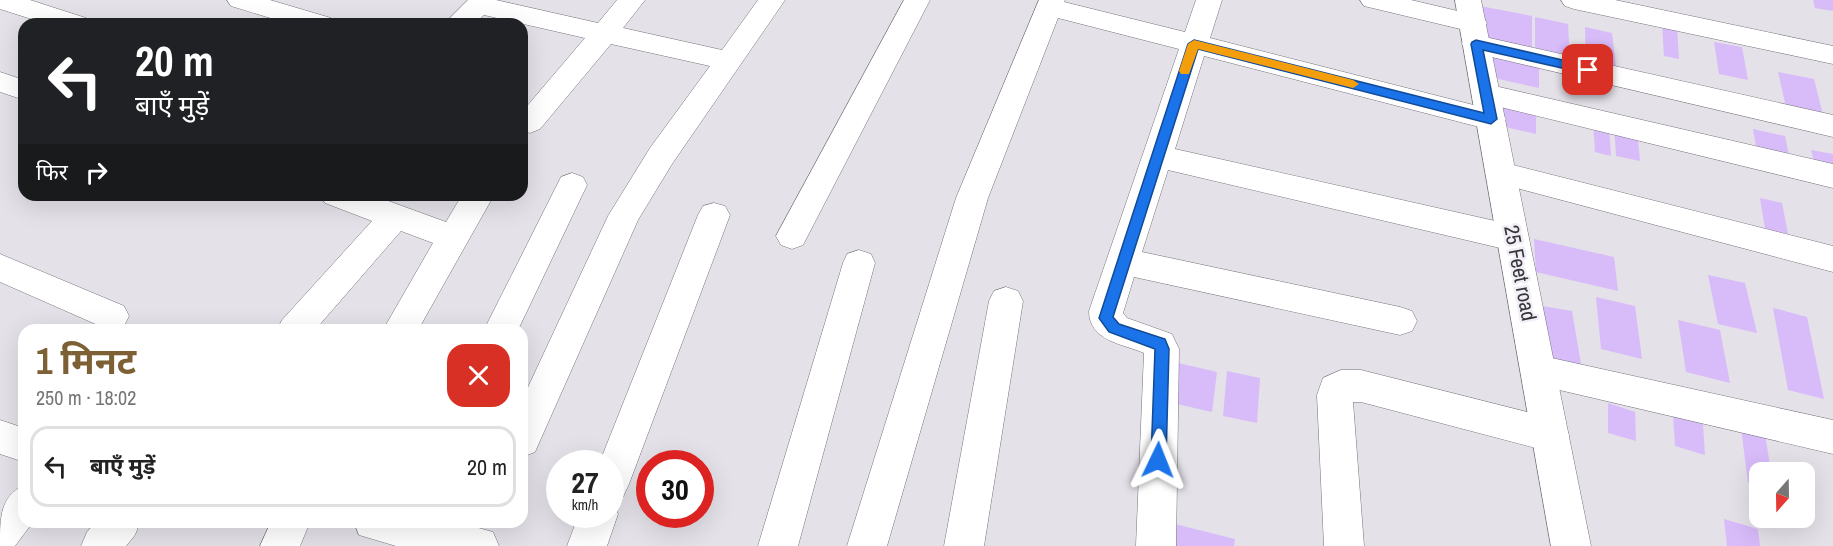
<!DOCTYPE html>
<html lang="hi">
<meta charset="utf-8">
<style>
body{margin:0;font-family:"Archivo Narrow","Noto Sans Devanagari",sans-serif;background:#f6f6f6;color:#222;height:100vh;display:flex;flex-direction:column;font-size:22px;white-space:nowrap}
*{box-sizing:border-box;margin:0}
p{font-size:20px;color:#767676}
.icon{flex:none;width:33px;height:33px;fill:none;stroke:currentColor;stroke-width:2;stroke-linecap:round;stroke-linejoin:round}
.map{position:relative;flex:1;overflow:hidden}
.side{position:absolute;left:18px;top:324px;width:510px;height:204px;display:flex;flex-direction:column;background:#fff;border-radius:18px;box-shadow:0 6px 24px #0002}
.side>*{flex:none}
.hud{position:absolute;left:18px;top:18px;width:510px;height:183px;border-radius:18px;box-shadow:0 6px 24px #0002;background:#202124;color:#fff;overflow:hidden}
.needle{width:39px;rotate:200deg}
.fabs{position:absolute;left:1749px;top:462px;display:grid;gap:12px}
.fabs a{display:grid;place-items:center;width:66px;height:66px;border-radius:12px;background:#fff;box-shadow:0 6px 24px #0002;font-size:30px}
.speed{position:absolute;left:546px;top:450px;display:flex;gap:12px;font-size:30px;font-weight:700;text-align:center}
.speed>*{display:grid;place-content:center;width:78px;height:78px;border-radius:50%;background:#fff;box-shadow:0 6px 24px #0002;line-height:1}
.speed small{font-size:15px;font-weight:400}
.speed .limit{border:9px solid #d22;background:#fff;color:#111}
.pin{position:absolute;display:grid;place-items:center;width:51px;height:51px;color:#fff;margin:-26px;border-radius:12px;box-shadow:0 3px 9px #0006}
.me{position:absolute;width:66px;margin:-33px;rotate:2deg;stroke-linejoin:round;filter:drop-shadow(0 0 4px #0008)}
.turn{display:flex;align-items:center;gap:21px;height:126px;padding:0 18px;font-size:27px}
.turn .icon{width:78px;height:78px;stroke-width:2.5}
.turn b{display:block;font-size:42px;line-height:51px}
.then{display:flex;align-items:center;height:57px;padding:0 18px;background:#0003;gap:12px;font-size:22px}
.round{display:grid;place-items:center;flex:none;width:63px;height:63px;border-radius:18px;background:#f6f6f6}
.overview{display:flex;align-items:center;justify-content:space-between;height:102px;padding:0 18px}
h1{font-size:36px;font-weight:700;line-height:45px;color:#7d6134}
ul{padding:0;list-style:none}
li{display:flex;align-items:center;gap:18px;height:81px;margin:0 12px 9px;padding:0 6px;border:3px solid #e0e0e0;border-radius:18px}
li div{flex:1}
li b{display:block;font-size:22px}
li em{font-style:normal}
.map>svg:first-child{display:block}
.building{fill:#d8bbf9}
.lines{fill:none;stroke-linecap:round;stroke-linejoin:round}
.minor-casing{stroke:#76737a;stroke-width:1}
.tertiary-casing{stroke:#76737a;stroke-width:1}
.minor{fill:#fff;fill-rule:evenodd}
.tertiary{fill:#fff;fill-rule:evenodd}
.route{fill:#1a73e8;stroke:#114b97;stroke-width:1.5}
.slow{fill:#f59e0b}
.labels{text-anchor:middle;stroke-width:5;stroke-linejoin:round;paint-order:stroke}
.street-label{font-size:21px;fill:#363538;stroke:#f1eef6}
</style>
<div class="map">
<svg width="1833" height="546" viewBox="0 0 1833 546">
<rect width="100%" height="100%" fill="#e4e1e9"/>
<g class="building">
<polygon points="1813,0 1833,0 1833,11 1815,8"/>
<polygon points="1480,6 1532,16 1532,51 1478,39"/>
<polygon points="1535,17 1568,24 1570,59 1535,51"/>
<polygon points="1662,23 1677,27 1679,59 1664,56"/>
<polygon points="1585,27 1612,33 1616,68 1586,62"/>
<polygon points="1714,42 1742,47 1748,80 1719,74"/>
<polygon points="1486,56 1539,68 1539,88 1485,76"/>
<polygon points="1778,72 1814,79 1823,115 1786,107"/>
<polygon points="1498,105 1536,113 1536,134 1497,125"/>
<polygon points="1593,121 1609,124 1611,156 1595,152"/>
<polygon points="1614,125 1637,130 1640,161 1616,156"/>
<polygon points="1753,129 1785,136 1790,160 1757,152"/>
<polygon points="1811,150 1833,154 1833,169 1815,165"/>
<polygon points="1760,198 1782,203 1788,234 1765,229"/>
<polygon points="1534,239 1614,257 1618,291 1536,272"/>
<polygon points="1708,275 1745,283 1757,333 1718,324"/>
<polygon points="1596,297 1635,306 1642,359 1601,349"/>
<polygon points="1536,305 1572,311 1582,370 1545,363"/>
<polygon points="1773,308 1807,317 1824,399 1788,390"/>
<polygon points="1678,320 1720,330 1730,383 1686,372"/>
<polygon points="1174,362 1217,372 1212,412 1168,402"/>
<polygon points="1227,371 1260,378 1257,423 1223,416"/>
<polygon points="1608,403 1635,412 1636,441 1608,433"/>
<polygon points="1673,415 1703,424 1705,455 1675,446"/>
<polygon points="1741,428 1765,434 1771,472 1760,472 1760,486 1748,483"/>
<polygon points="1724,519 1758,529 1760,546 1727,546"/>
<polygon points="1167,522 1235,539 1234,546 1164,546"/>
</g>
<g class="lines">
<g class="minor-casing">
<g id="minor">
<polygon points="0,0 30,0 86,18 90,24 47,24 0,9"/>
<polygon points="227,0 270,0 331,18 335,24 290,24 231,6"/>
<polygon points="468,0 496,0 598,23 617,0 645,0 623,28 722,50 758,0 785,0 672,164 638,220 535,452 522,457 522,400 608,216 650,148 710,66 611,44 540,129 530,133 522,130 522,112 585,38 484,15 474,24 444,24"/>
<polygon points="904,0 930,0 803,245 792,249 781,245 776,236"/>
<path d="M1039 0H1065L1064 2 1185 32 1196 0H1222L1210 38 1501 112 1506 119 1501 126 1491 130 1204 56 1175 149 1513 225 1524 229 1529 238 1524 247 1513 251 1168 170 1142 252 1400 307 1412 311 1417 321 1412 331 1400 335 1134 277 1123 313 1127 318 1172 334 1179 349 1176 546H1136L1144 353C1123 344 1089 341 1089 311L1179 49 1058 18 988 198 887 546H847L956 198Z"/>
<polygon points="1360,0 1411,0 1483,17 1487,23 1483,29 1473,32 1364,6"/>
<polygon points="1561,0 1615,0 1833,46 1833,64 1574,9 1565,6"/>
<polygon points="1476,35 1833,115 1833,137 1466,51 1462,44 1466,37"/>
<polygon points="0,72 24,80 24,100 0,92"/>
<polygon points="1486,84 1833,164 1833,188 1476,101 1472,94 1476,87"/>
<polygon points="1501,162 1833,246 1833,272 1490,181 1486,173 1490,165"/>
<polygon points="572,173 583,177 587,185 518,330 484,330 561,177"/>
<polygon points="320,195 372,195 446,222 462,195 494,195 418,330 383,330 433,243 401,231 315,330 277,330 282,320 372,221 325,203"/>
<polygon points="714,203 725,206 730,215 629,484 623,497 612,501 618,514 607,546 567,546 579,514 610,514 610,464 599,464 698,215 703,206"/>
<polygon points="859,250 871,254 875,263 798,546 758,546 843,263 847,254"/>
<polygon points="0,254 124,306 129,316 124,326 113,330 100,326 0,282"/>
<polygon points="1006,287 1018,291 1023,301 984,546 944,546 989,301 994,291"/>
<polygon points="1538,355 1833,420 1833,454 1538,385 1526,381 1520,370 1526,359"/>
<polygon points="1341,370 1361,370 1551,418 1564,423 1569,435 1564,447 1551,452 1361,402 1353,402 1364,546 1324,546 1317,395 1323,378"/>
<polygon points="0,420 24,428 24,462 0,454"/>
<path d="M24 485V522H33L15 546H0C0 517 0 497 24 485Z"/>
<polygon points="96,522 140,522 135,535 126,546 81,546 87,532"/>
<polygon points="271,522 310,522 300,546 260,546"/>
<polygon points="354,522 457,522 493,532 499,546 396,546 359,535"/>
</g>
</g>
<g class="tertiary-casing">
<polygon id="tertiary" points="1455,0 1481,0 1591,546 1551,546"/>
</g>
<use href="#minor" class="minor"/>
<use href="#tertiary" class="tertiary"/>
</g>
<polygon class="route" points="1194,40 1484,113 1471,44 1472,42 1476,40 1588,66 1594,70 1588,74 1483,50 1497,119 1491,124 1198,49 1113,317 1119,324 1165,339 1169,349 1166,460 1164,466 1158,468 1153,466 1151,460 1155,349 1109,332 1099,318 1188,44"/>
<polygon class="slow" points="1194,40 1353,80 1359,84 1353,88 1198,49 1189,74 1181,74 1179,71 1188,44"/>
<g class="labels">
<g class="street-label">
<text transform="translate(1520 273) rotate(79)" y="7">25 Feet road</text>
</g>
</g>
</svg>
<div class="fabs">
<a><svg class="needle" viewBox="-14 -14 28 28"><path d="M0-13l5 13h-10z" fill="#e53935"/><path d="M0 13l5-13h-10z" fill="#767676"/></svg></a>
</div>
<div class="speed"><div>27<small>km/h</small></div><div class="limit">30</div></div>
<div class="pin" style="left:1588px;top:70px;background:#d93025"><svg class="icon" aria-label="arrive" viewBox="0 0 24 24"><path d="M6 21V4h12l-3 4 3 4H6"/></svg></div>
<svg class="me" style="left:1158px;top:460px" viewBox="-20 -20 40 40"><path d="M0-17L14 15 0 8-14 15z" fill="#1a73e8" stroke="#fff" stroke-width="4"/></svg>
<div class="hud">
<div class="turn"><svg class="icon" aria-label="left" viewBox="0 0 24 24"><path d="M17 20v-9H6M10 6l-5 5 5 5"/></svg><div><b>20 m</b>बाएँ मुड़ें</div></div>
<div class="then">फिर<svg class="icon" aria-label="right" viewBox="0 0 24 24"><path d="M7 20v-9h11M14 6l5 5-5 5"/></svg></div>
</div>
<section class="side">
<div class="overview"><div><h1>1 मिनट</h1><p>250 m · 18:02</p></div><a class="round" style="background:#d93025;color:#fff"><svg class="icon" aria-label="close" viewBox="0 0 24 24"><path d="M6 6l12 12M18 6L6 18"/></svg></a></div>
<ul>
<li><svg class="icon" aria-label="left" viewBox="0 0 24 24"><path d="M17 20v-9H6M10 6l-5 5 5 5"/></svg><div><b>बाएँ मुड़ें</b></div><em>20 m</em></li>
</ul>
</section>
</div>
